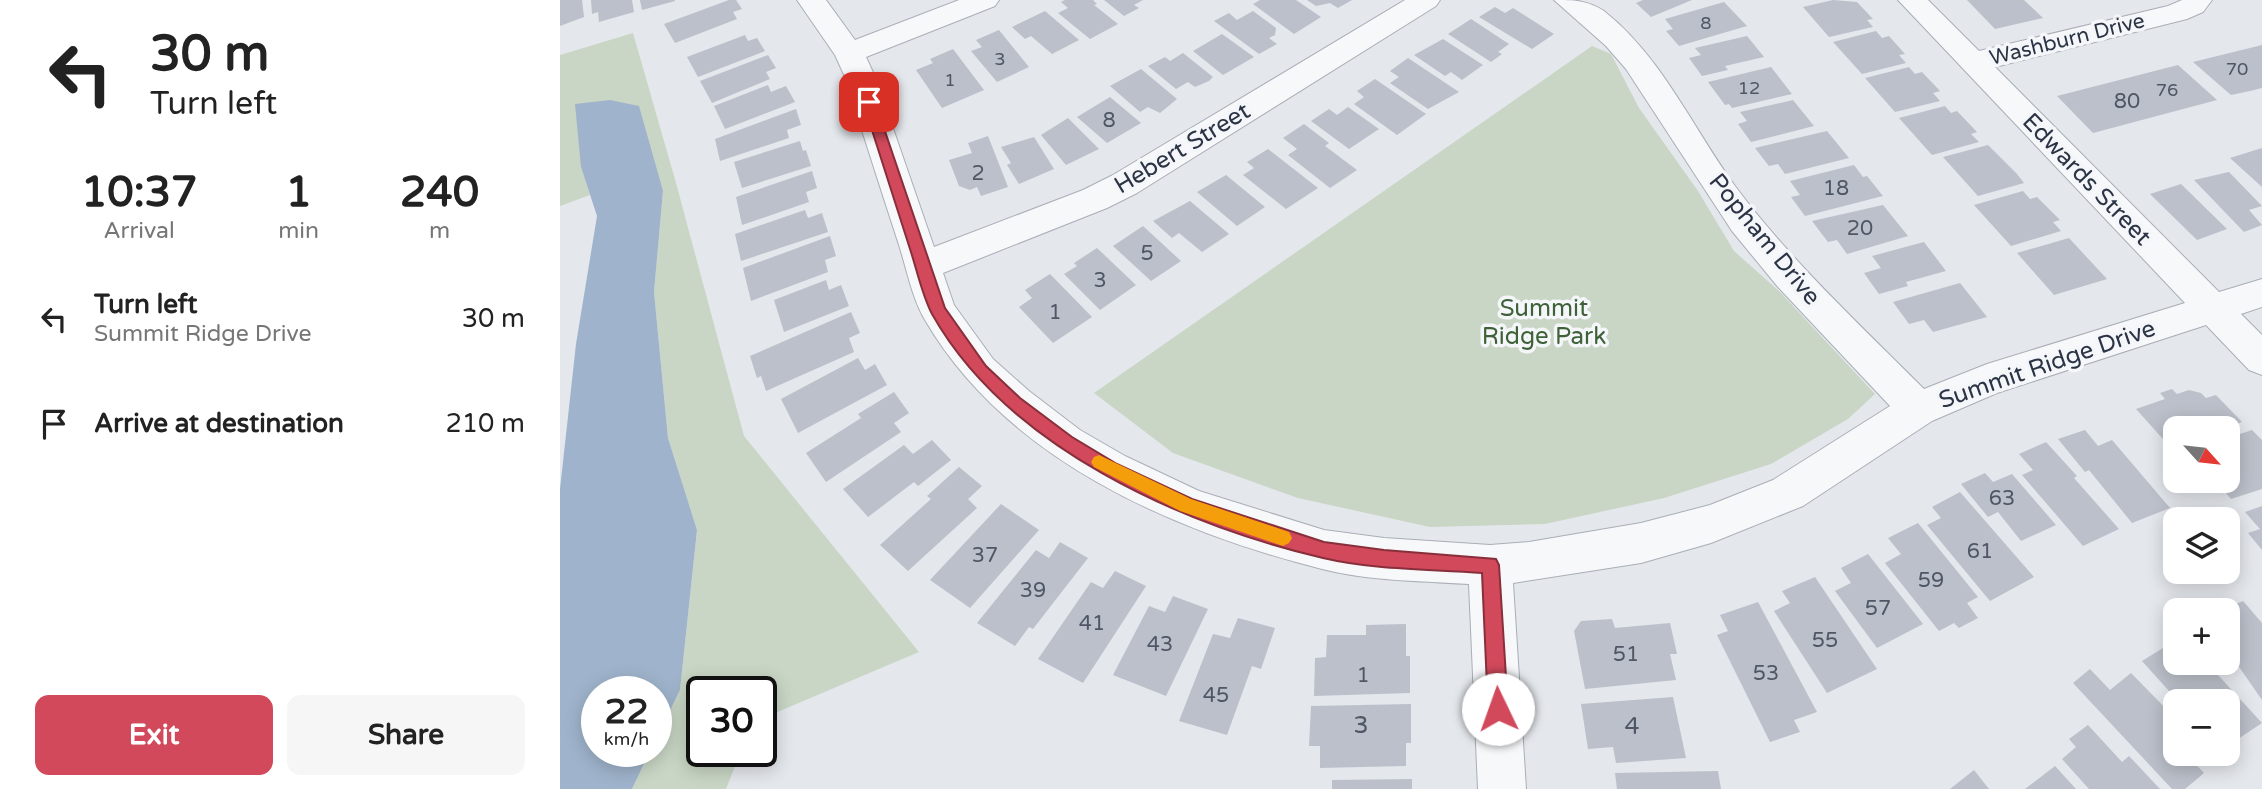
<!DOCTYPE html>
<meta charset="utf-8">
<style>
body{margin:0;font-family:"Varela Round",sans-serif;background:#f6f6f6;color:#222;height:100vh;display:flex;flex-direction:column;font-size:26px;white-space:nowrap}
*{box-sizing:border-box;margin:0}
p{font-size:23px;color:#767676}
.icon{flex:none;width:38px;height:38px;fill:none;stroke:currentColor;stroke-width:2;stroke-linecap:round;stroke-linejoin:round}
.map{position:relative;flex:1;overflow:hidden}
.sheet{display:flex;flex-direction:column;background:#fff;width:560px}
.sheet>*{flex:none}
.banner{background:#fff;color:#222;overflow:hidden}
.needle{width:46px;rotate:117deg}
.fabs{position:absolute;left:1603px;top:416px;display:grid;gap:14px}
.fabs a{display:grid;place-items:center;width:77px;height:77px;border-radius:14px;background:#fff;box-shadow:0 4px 18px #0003;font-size:35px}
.speed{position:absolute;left:21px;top:676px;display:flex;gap:14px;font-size:35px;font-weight:700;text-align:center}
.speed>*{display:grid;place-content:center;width:91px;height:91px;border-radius:50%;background:#fff;box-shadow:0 4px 18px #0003;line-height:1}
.speed small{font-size:18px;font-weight:400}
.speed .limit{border:4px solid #111;border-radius:10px;background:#fff;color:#111}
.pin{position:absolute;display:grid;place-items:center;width:60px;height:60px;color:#fff;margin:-30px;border-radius:14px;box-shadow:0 4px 10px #0006}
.me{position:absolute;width:77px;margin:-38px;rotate:357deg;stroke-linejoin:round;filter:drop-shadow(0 0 5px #0008)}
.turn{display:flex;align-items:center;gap:24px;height:147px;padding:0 35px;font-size:32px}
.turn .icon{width:91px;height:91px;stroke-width:2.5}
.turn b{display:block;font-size:49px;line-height:60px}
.eta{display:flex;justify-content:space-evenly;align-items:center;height:119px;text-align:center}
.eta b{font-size:42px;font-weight:700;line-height:49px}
.primary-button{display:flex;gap:14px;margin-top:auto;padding:14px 35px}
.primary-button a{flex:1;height:80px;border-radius:14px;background:#d1495b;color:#fff;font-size:28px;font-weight:700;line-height:80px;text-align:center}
.primary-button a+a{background:#f6f6f6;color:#222}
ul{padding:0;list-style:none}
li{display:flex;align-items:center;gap:21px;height:105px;padding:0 35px}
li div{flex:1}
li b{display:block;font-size:26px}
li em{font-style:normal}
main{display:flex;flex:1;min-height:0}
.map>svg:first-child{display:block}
.green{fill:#c9d6c5}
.water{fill:#9fb4cc}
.building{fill:#bbc0ca}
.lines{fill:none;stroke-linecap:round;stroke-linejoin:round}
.minor-casing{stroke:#a9aeb7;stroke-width:2}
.minor{fill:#f7f8fa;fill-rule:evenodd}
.route{fill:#d1495b;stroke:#882f3b;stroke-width:2}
.slow{fill:#f59e0b}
.labels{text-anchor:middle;stroke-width:7;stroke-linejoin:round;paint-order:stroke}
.far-number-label{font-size:18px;fill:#4f5766}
.far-street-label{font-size:21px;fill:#2b3445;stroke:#f4f6f9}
.number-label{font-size:21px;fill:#4f5766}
.street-label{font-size:24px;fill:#2b3445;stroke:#f4f6f9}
.park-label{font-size:24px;fill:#3f6138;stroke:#f4f6f9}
.near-number-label{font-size:24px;fill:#4f5766}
</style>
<main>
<section class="sheet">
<div class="banner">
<div class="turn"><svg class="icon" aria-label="left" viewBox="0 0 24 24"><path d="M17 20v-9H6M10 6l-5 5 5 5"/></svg><div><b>30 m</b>Turn left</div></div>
</div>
<div class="eta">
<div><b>10:37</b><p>Arrival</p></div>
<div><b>1</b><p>min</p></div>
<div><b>240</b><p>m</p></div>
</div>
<ul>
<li><svg class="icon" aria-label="left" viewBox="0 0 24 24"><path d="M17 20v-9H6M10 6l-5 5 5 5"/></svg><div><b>Turn left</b><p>Summit Ridge Drive</p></div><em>30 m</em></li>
<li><svg class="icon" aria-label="arrive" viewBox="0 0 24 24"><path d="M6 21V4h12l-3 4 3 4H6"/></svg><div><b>Arrive at destination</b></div><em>210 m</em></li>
</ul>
<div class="primary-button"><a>Exit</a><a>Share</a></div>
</section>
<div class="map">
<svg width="1702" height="789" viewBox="0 0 1702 789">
<rect width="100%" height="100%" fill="#e4e7ec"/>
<g class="green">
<polygon points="73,33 116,183 184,436 359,652 201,719 201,691 142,691 142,751 181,751 166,789 72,789 90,751 96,751 96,739 120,690 137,530 108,438 94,292 103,191 21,167 30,195 0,206 0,55"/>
<polygon points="1032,46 1051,54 1079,108 1138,191 1174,251 1220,292 1315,394 1288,419 1211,464 1104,498 985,524 870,527 738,498 613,453 534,393"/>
</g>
<polygon class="water" points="50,100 79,106 103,191 94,292 108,438 137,530 120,690 96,739 96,691 37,691 37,751 90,751 72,789 0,789 0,489 16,344 37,216 21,167 15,104"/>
<g class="building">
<polygon points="0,0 22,0 24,17 0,26"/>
<polygon points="31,0 72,0 74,12 39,22 38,12 32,14"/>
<polygon points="80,0 115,0 115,1 82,10"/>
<polygon points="169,0 176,0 182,9 173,12 177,19 115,43 104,24"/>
<polygon points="505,0 533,0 537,4 534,5 558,24 530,39 498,13 508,8 501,2"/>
<polygon points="544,0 583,0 574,5 579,8 564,16"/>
<polygon points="700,0 736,0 761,17 734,34 693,4"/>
<polygon points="747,0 792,0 778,8 770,3 756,6"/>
<polygon points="1083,0 1132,0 1091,17 1076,3"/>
<polygon points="1273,0 1297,2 1313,19 1307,20 1313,27 1269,37 1243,7"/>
<polygon points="1407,0 1464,0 1483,18 1435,29"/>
<polygon points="1164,2 1187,26 1119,46 1106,31 1113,29 1105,19"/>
<polygon points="935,7 945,13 953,8 994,34 972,49 919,17"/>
<polygon points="485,11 519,40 492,54 471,36 465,39 452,27"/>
<polygon points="693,11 716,28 715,35 709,38 717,44 699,54 654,21 669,13 677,20"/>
<polygon points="911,19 949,44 938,52 942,54 931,62 888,34"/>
<polygon points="439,30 469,67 437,82 411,51 422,47 416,40"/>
<polygon points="1316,31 1322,38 1329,36 1345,54 1339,55 1346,63 1302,74 1273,42"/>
<polygon points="662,34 694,57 663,75 633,51"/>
<polygon points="185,35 188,41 197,38 205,51 138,77 127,57"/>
<polygon points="1187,36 1204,57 1165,66 1168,70 1142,76 1129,58 1141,55 1135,48"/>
<polygon points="883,39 923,65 902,80 891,72 885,76 854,55"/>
<polygon points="1702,45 1702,88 1690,91 1671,95 1633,62"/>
<polygon points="393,49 424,90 382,108 356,70 373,63 370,59"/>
<polygon points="623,53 653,77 649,81 635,87 628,82 616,89 588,66 605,57 610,61"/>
<polygon points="208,55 216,68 206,72 210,79 152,103 140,81"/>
<polygon points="848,58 899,92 868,109 830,83 839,77 830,71"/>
<polygon points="1618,65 1657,100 1533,133 1497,96"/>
<polygon points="1211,67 1232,94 1172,108 1169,104 1165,105 1148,82"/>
<polygon points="1349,67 1355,74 1362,72 1380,91 1373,93 1380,101 1335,112 1305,78"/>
<polygon points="581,69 617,99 600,113 588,107 580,112 550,86"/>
<polygon points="815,79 866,114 837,135 794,104 804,97 797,91"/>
<polygon points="208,85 211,92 226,86 235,102 165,129 154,106"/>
<polygon points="550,97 581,123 547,143 517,117"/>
<polygon points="1233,100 1254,126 1191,142 1178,124 1187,121 1180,112"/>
<polygon points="1385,106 1391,113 1397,111 1417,132 1411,134 1419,142 1372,155 1339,118"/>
<polygon points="788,107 819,129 789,149 751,121 769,109 777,115"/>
<polygon points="236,109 241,125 227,130 229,138 160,161 155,139"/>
<polygon points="508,118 539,149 506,165 481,135"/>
<polygon points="744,124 769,143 765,146 797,170 770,188 728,155 737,149 723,138"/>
<polygon points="1267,131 1289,158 1225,174 1218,164 1209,166 1195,148"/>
<polygon points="428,136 448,187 421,196 417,187 410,190 399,186 389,160 412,153 408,143"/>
<polygon points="474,137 494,169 459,184 447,165 451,163 441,147"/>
<polygon points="240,141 243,151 246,150 251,166 182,188 174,162"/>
<polygon points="1428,145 1457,174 1464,183 1418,196 1383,157"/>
<polygon points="1702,148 1702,187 1670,158"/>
<polygon points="708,149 758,188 726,209 683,175 694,168 687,162"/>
<polygon points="1294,165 1303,177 1307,176 1323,196 1245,216 1231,197 1240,195 1230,181"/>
<polygon points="252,171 257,188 246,192 249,202 182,225 176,197"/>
<polygon points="1669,172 1702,206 1689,210 1702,225 1684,232 1634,180"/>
<polygon points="666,175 705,207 677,226 637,192"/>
<polygon points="1621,184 1667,229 1637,240 1590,194"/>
<polygon points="1463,191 1470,199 1477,197 1500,220 1493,222 1501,231 1451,246 1414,205"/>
<polygon points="630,201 669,234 642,252 619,233 612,238 593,221"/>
<polygon points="1323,205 1348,236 1287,254 1277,240 1268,242 1252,221"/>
<polygon points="245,210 248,218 262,213 268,232 181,261 175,234"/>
<polygon points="583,226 621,261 591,281 553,246"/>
<polygon points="270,236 276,256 265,260 268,272 191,301 183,268"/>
<polygon points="1509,238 1547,279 1494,295 1457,253"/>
<polygon points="1364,242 1386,271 1346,282 1348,286 1319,294 1304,273 1321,268 1312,256"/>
<polygon points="537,248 576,285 540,310 504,274 517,266 514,263"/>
<polygon points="490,274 532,317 493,343 459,307 472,298 465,290"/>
<polygon points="266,280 269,290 281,285 289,306 224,332 214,300"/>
<polygon points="1400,283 1427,317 1373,332 1364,320 1349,324 1333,302"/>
<polygon points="291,312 300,333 289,338 294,352 206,391 201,376 197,378 190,356"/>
<polygon points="298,358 305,370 315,364 327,385 238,433 221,399"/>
<polygon points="1612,389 1617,394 1629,390 1641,393 1646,398 1656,395 1682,422 1664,429 1615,429 1615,447 1611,448 1576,409 1605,399 1600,393"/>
<polygon points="334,392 349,413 334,423 341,432 266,482 246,453 301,418 298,414"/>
<polygon points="1525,430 1538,446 1552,440 1610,508 1572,523 1529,470 1525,472 1498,439"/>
<polygon points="1692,430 1702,440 1702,489 1671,499 1656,481 1668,481 1668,438"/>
<polygon points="372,440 391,460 358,486 354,482 308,517 283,489 344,445 353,454"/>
<polygon points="1486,442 1517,476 1514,478 1559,529 1523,546 1462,475 1473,470 1459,454"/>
<polygon points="399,467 422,486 408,499 417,508 348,571 320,545 371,499 367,496"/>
<polygon points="1425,473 1433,482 1452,474 1496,525 1461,541 1438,512 1428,517 1401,484"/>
<polygon points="1400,492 1474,577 1430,601 1367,525 1381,518 1372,507"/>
<polygon points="441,504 479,530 410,608 370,580"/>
<polygon points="1702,506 1702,550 1688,533 1700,529 1685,512"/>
<polygon points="1358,523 1418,597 1407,603 1418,618 1399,628 1394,623 1379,631 1325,563 1341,554 1328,538"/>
<polygon points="500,542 528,558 473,629 469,627 455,646 417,623 476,550 489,558"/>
<polygon points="1308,554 1363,624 1317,648 1275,591 1291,583 1281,568"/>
<polygon points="555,571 586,586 523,683 478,659 531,582 543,588"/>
<polygon points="1255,577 1317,669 1267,693 1214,611 1230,603 1222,591"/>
<polygon points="613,596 648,609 606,696 553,675 589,606 605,612"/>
<polygon points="1683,601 1702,623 1702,700 1668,651 1668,611 1659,611"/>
<polygon points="1198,602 1257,712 1234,720 1240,732 1210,742 1157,635 1168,631 1160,615"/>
<polygon points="678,618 715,628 701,669 692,666 667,735 619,721 653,634 670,638"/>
<polygon points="1052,619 1055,628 1110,623 1117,654 1110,654 1116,680 1025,689 1014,631 1021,621"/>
<polygon points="846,624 846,656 850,656 850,693 754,696 755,658 766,657 767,635 806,635 806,625"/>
<polygon points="1603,648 1615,663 1647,663 1702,723 1675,741 1668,733 1668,702 1619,702 1582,661"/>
<polygon points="1530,669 1550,690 1571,673 1615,718 1615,754 1626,754 1644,773 1625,789 1612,789 1513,683"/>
<polygon points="1113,697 1126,758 1056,763 1053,747 1028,749 1021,704"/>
<polygon points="851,704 851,743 846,743 846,766 760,768 760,746 749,746 751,706"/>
<polygon points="1528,725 1562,762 1569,756 1600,789 1529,789 1502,759 1516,747 1509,739"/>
<polygon points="1495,766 1516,789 1465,789"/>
<polygon points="1414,770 1429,789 1390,789"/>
<polygon points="1158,771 1161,789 1057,789 1055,773"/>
<polygon points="852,779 852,789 772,789 772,780"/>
</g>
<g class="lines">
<g class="minor-casing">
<path id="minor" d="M237 0H266L295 40 399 0H439L435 6 306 57 316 79 374 247 523 190 553 175 845 0H880L876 6 577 193 547 208 383 273 394 305 433 359 469 391 520 430 565 456 639 491 764 530 824 538 930 545 969 542 1081 523 1150 505 1213 480 1330 406 1218 287 1172 231 1066 69 1046 46 994 0C1014 0 1027 0 1044 11 1102 57 1132 127 1175 186 1230 260 1299 324 1364 389L1427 364 1625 303 1338 0H1368L1419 51 1608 6 1622 0H1652L1643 12 1627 19 1435 67 1659 292 1702 279V307L1681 314 1702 335V375L1689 370 1646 325 1437 393 1372 421 1243 506 1151 543 1081 563 953 583 966 789H918L909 584C861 581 809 581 762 569 612 531 446 459 365 320 352 298 347 270 339 245 321 190 303 134 286 79L275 55Z"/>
</g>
<use href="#minor" class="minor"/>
</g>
<path class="route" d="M309 98 315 102 385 308 426 366 460 398 512 437 557 464 632 499 764 542 824 550 936 559 939 565 948 709 945 716 938 719 931 716 928 709 922 573C869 569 814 570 763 558 620 524 447 447 372 314 362 295 357 270 350 249 334 200 319 151 303 102Z"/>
<polygon class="slow" points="539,455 631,499 729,532 732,538 729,543 723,546 620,511 534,467 531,462 534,457"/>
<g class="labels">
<g class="far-number-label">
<text x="1146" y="29">8</text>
<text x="440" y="65">3</text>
<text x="1677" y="75">70</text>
<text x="390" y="86">1</text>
<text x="1189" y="94">12</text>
<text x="1607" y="96">76</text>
</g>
<g class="far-street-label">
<text transform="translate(1507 39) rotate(-14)" y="7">Washburn Drive</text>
</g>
<g class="number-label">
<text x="1567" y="108">80</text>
<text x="549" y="127">8</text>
<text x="418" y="180">2</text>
<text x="1276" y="195">18</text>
<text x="1300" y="235">20</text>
<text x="587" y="260">5</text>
<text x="540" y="287">3</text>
<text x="495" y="319">1</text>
<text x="1442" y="505">63</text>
<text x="1420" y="558">61</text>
<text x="425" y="562">37</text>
<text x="1371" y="587">59</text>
<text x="473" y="597">39</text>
<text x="1318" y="615">57</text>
<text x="532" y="630">41</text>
<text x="1265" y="647">55</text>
<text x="600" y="651">43</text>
<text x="1066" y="661">51</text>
<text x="1206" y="680">53</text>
<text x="803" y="682">1</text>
<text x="656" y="702">45</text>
</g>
<g class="street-label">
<text transform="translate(622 148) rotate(-31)" y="8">Hebert Street</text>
<text transform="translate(1527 179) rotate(46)" y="8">Edwards Street</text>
<text transform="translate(1205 239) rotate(51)" y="8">Popham Drive</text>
<text transform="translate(1487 364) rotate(-19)" y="8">Summit Ridge Drive</text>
</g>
<g class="park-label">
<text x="984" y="316">Summit<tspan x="984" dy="28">Ridge Park</tspan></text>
</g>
<g class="near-number-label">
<text x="801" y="733">3</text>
<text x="1072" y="734">4</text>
</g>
</g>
</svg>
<div class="fabs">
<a><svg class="needle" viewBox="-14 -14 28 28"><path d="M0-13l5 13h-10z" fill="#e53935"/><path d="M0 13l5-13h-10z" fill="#767676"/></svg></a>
<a><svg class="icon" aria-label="layers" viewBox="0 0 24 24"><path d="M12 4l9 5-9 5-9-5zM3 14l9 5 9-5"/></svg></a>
<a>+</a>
<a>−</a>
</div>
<div class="speed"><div>22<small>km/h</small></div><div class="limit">30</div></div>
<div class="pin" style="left:309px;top:102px;background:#d93025"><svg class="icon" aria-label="arrive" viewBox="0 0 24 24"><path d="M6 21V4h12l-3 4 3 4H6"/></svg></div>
<svg class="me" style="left:938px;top:709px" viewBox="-20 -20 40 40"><circle r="19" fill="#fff"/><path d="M0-13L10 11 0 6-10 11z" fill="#d1495b"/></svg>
</div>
</main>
